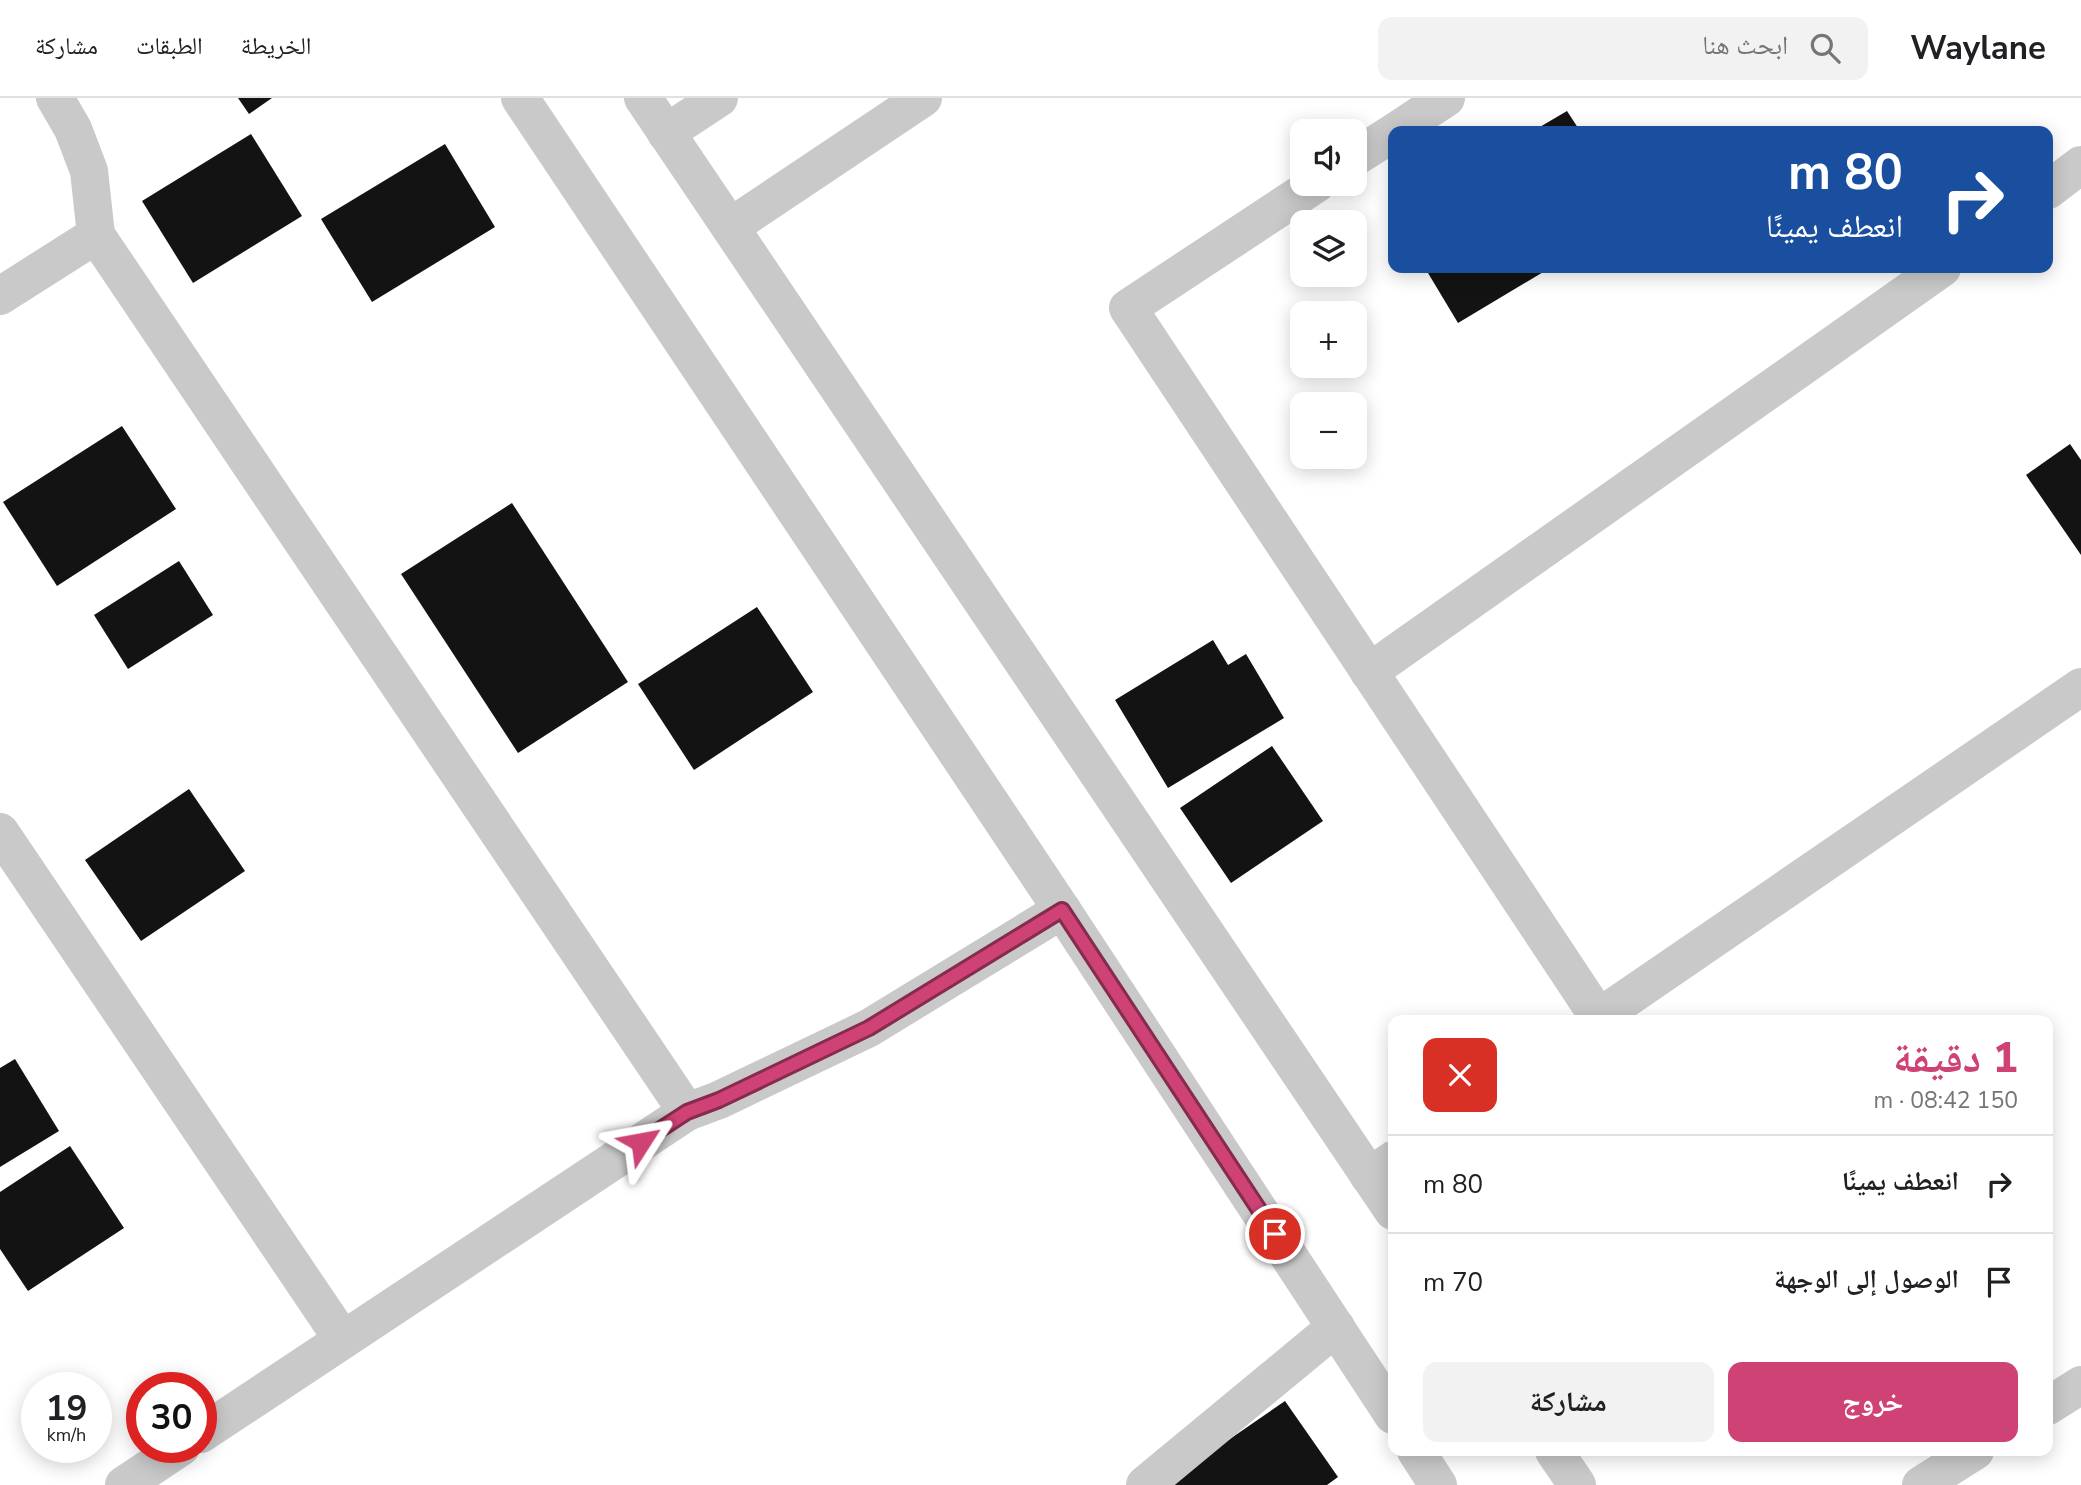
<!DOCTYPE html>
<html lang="ar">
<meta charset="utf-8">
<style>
body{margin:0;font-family:"Nunito Sans","Noto Naskh Arabic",sans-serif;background:#f2f2f2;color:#202124;direction:rtl;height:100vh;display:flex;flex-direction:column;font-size:26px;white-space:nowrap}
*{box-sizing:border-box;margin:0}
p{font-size:23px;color:#757577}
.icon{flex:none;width:38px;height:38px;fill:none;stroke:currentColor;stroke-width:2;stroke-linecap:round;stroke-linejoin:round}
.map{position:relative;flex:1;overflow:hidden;direction:ltr}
.sheet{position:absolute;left:1388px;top:917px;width:665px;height:441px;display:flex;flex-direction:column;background:#fff;border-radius:14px;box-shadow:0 4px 18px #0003;direction:rtl}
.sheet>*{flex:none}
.hud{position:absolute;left:1388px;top:28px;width:665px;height:147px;border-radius:14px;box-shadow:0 4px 18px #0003;direction:rtl;background:#1a4fa0;color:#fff;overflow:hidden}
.fabs{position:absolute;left:1290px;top:21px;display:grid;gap:14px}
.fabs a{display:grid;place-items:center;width:77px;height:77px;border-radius:14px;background:#fff;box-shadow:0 4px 18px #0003;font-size:35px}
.speed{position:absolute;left:21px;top:1274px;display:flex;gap:14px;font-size:35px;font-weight:700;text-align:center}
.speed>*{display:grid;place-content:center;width:91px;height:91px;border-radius:50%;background:#fff;box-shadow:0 4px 18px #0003;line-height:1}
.speed small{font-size:18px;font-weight:400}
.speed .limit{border:10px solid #d22;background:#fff;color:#111}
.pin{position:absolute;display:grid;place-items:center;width:60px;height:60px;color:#fff;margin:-30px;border:4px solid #fff;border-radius:50%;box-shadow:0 2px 7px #0007}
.me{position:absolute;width:77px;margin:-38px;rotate:56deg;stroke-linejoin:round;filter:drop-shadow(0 0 5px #0008)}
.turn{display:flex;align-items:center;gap:24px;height:147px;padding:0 35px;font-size:32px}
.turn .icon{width:91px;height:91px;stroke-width:2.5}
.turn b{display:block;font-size:49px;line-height:60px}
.round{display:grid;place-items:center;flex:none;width:74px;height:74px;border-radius:14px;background:#f2f2f2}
.headline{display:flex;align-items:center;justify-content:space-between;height:119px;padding:0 35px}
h1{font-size:42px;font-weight:800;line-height:52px;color:#ce4276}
.button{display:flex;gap:14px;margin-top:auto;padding:14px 35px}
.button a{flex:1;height:80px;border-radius:14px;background:#ce4276;color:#fff;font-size:28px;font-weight:800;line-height:80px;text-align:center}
.button a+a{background:#f2f2f2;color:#202124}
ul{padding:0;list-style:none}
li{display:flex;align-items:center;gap:21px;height:98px;padding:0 35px;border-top:2px solid #e0e0e0}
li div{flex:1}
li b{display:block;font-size:26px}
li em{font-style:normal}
header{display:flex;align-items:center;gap:42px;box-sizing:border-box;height:98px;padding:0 35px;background:#fff;border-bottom:2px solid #e0e0e0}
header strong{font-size:33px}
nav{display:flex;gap:38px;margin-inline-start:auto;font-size:24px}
.search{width:490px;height:63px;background:#f2f2f2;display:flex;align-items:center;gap:18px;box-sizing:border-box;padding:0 24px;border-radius:14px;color:#757577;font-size:26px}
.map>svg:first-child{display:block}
.building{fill:#131313}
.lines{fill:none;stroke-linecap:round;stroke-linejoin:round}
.minor{stroke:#c9c9c9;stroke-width:38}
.tertiary{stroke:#c9c9c9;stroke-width:38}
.route-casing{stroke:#862b4d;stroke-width:18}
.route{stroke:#ce4276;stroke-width:12}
</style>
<header>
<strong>Waylane</strong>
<div class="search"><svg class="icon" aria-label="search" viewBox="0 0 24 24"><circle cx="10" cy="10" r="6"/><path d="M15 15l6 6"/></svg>ابحث هنا</div>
<nav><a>الخريطة</a><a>الطبقات</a><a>مشاركة</a></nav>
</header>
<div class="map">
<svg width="2081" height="1387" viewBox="0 0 2081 1387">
<rect width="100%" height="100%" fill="#fff"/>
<g class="building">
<polygon points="238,0 272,0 249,16"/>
<polygon points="1567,13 1580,33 1533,33"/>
<polygon points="251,36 302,118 193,185 142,103"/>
<polygon points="445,46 495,129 372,204 321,121"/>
<polygon points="1425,170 1550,170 1458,225"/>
<polygon points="122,328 176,411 57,488 3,404"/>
<polygon points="2070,346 2081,362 2081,457 2026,377"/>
<polygon points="512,405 628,584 518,655 401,476"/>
<polygon points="179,463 213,517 128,571 94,517"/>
<polygon points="757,509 813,594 694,672 638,586"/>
<polygon points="1213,542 1228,567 1246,556 1284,620 1168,690 1115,602"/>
<polygon points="1272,648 1323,723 1231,785 1180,710"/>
<polygon points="189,691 245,773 141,843 85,762"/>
<polygon points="15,961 59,1033 0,1069 0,970"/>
<polygon points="70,1048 124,1130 28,1193 0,1151 0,1094"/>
<polygon points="1285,1303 1338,1379 1327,1387 1168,1387 1166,1385"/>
</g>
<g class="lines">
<g class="minor">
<polyline points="55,0 73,31 89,73 96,137"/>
<polyline points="1396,33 1446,0"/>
<polyline points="1354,60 1393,35"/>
<polyline points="1316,86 1128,210 1599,920"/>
<polyline points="2048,92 2081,67"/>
<polyline points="0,198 96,137 687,1014 201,1336"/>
<polyline points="1369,574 1942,170"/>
<polyline points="0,734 343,1242"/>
<polyline points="1595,922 2081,589"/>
<polyline points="687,1014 719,1002 869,930 1062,812"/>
<polyline points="1369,1078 1393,1062"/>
<polyline points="2048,1308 2081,1287"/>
<polyline points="124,1387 181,1349"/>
<polyline points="1145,1387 1336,1229"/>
<polyline points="1921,1387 1975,1353"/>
</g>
<g class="tertiary">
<polyline points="520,0 1062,812 1393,1317"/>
<polyline points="643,0 1393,1113"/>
<polyline points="666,35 719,0"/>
<polyline points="730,129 923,0"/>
<polyline points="1416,1353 1438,1387"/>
<polyline points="1554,1353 1577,1387"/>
</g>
</g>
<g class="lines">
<g class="route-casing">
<polyline id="route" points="641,1044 687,1014 719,1002 869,930 1062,812 1275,1136"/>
</g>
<use href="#route" class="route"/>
</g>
</svg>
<div class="fabs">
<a><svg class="icon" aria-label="sound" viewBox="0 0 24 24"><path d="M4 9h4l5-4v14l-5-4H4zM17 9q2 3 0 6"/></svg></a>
<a><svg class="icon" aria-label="layers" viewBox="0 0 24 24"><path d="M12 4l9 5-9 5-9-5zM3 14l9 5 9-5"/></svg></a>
<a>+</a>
<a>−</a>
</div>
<div class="speed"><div>19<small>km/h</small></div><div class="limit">30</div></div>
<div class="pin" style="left:1275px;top:1136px;background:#d93025"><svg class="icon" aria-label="arrive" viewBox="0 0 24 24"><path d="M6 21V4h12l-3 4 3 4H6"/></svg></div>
<svg class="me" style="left:641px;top:1044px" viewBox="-20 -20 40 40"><path d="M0-17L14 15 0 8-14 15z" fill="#ce4276" stroke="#fff" stroke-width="4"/></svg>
<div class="hud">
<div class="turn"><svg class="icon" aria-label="right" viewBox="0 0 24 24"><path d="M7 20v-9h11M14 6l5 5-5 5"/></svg><div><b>80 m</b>انعطف يمينًا</div></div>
</div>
<section class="sheet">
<div class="headline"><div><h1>1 دقيقة</h1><p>150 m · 08:42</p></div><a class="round" style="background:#d93025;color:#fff"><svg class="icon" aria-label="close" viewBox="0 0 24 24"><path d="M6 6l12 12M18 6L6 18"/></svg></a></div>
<ul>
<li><svg class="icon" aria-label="right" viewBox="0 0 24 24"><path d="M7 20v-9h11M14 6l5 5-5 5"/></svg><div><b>انعطف يمينًا</b></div><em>80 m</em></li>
<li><svg class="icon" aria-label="arrive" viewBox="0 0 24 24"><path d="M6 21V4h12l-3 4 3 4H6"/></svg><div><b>الوصول إلى الوجهة</b></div><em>70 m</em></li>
</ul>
<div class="button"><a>خروج</a><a>مشاركة</a></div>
</section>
</div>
